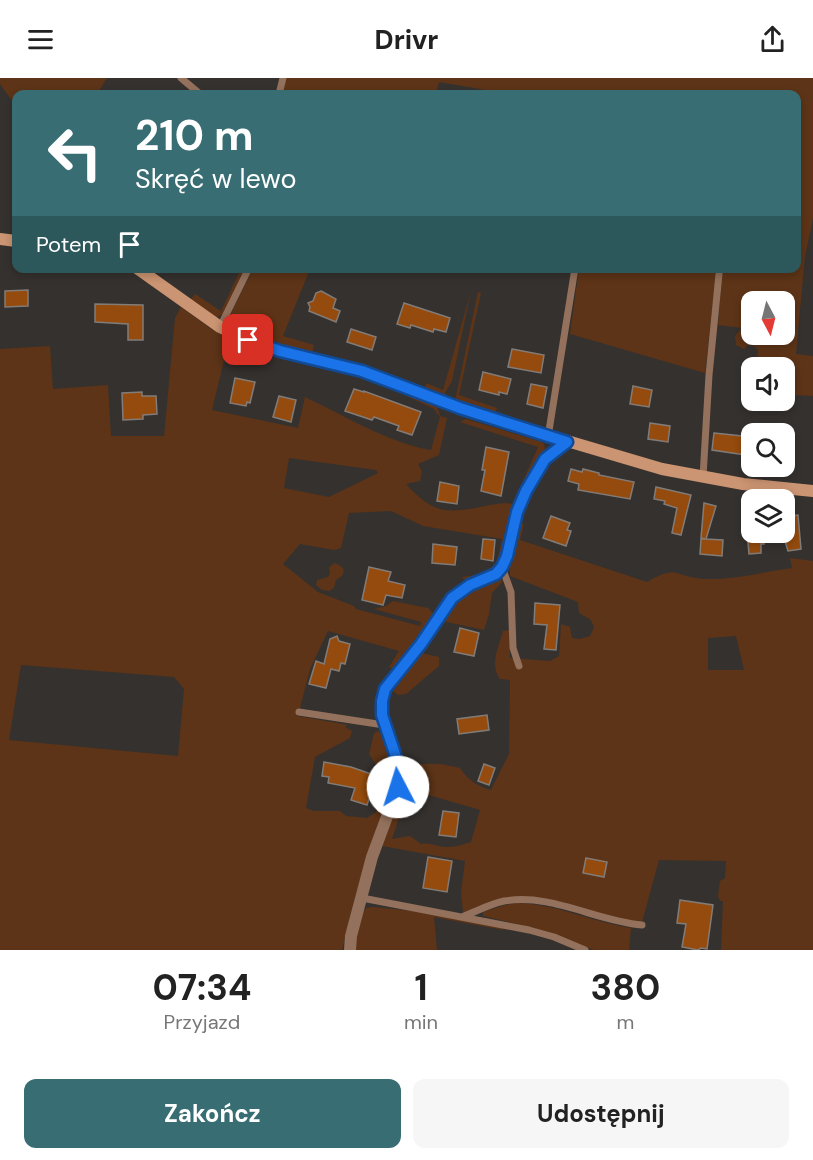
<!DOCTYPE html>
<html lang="pl">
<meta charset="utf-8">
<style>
body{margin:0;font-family:"DM Sans",sans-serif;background:#f6f6f6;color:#222;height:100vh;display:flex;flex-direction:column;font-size:22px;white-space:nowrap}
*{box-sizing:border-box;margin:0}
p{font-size:20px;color:#767676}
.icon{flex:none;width:33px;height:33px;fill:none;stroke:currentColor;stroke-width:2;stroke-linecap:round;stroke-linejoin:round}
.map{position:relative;height:872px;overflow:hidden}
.side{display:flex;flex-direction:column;background:#fff;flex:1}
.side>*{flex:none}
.top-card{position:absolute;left:12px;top:12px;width:789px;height:183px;border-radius:12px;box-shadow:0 3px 9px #0003;background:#386e73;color:#fff;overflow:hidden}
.needle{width:39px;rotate:173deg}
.controls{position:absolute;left:741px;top:213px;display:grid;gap:12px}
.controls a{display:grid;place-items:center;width:54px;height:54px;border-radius:12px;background:#fff;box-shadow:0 3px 9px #0003;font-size:30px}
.pin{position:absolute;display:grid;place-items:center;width:51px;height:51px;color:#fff;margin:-26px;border-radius:12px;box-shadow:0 3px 9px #0006}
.me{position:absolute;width:66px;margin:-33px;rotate:355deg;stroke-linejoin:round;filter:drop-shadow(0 0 4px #0008)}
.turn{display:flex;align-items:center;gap:21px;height:126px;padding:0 24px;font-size:27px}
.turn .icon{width:78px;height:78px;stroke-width:2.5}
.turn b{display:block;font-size:42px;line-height:51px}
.then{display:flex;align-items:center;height:57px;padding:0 24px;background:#0003;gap:12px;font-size:22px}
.eta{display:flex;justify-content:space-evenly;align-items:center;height:102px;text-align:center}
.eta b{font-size:36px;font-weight:700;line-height:42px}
.action{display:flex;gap:12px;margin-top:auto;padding:12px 24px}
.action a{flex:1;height:69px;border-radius:12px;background:#386e73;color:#fff;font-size:24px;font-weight:700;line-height:69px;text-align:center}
.action a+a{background:#f6f6f6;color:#222}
header{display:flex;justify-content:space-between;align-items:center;height:78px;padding:0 24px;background:#fff;font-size:27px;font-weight:700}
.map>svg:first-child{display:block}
.green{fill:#5d3417;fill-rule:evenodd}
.building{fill:#954b0d;stroke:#827c79;stroke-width:1.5}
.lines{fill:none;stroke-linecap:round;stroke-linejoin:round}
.lane{stroke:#93715c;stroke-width:7}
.street{stroke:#93715c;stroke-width:12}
.secondary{stroke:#cb9472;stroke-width:12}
.route-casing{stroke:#114b97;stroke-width:15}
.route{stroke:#1a73e8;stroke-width:10}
</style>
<header><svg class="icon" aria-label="menu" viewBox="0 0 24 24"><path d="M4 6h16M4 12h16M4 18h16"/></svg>Drivr<svg class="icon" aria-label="share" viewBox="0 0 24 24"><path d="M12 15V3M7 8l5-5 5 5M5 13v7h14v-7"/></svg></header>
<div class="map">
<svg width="813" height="872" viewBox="0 0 813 872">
<rect width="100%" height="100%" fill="#35312e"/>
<g class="green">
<polygon points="0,0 107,0 97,16 16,16 16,28 0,6"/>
<path d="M286 0H813V140L805 178 796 276 813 278V318L793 317 795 295 785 297 784 290 757 289 758 272 751 265 744 271 736 267 735 258 742 250 718 247 722 195 726 194V191L796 190V16H509L439 4 436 16H282ZM752 224H784V256H752Z"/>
<polygon points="708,190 716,196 705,295 570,256 579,191"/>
<polygon points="241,191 245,191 223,236 216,240 190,222 195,216 221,233"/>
<polygon points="253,191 310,191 283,258 314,267 312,275 267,263 230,248 229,239"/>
<polygon points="471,213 452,303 443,318 425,312 426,305 443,312"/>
<polygon points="478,214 481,215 459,317 497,330 496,333 488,334 455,323"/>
<path d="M181 229 213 252 260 275 228 266 212 332 298 350 305 319C345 338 389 365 431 372L440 339 434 331 379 305 437 328 440 338 447 340 439 377 418 386 422 393 420 403 406 406C433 436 447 436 485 428 495 426 503 424 513 426L538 369 460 344 466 341 542 364 544 366 545 371 516 427 499 486 492 493 480 499 466 502 461 499C472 498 489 495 496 484 499 478 500 468 502 461L423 448 391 433 349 435 341 470 334 472 300 466 283 486 318 514 354 528 356 531 420 548 421 544 374 531 386 528 393 523 428 530 434 536 419 561 393 591 389 589 399 573 328 553 310 591 298 638 348 647 345 649 352 653 350 660 315 679 306 730 314 733H340L346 738 367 740 376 734C383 706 386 701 369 676L374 655 378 653C389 662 393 692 393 706L355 819 342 872H0V271L50 268 53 311 108 307 111 358H164L175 240ZM289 380 376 392 378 395 329 419 284 410ZM21 587 174 599 184 611 178 678 9 662Z"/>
<path d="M524 446 520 462 647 504C678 486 674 499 704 501 733 502 763 494 792 490L790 480 813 483V872H721L723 823H720L718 818 720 803 725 800 726 783 659 782 642 844 614 840 570 826 526 819 463 834 461 815 465 783 382 768 399 724 404 725 392 761 410 758 421 766C431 764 437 769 446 769 455 769 462 767 471 764L480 732 415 713 417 686H441L460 690C468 702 477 708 491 712L509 676 510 602 500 601C489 587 499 568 503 553L509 552 510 580 550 583 559 578 561 546 570 549 572 560 580 561 590 558 594 549 591 542 579 535 578 524 510 498C508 486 516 460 518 447ZM736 558 744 592H708V560Z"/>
<polygon points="335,485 342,489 344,493 342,498 336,502 334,510 329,513 322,512 316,507 317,502 328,499 330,495 329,489"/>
<polygon points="497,499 503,503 492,515 489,536 484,552 442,543 458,520"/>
<polygon points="422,575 439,579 439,588 406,616 398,617 393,613"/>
<path d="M517 825C557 826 592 844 631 850L629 872H594L534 850 483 838V834L505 827Z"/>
<polygon points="373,829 434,835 502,850 505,856 503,852 434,839 437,872 353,872 363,835 366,830"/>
</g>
<g class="building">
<polygon points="28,212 28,228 5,229 5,213"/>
<polygon points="321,213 336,221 333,230 340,233 336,244 309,233 310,229 308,225 313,223 316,215"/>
<polygon points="404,225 450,240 446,254 434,251 433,254 411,247 410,250 397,246"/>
<polygon points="95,226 143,227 143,262 128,262 128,246 95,244"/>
<polygon points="351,251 376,259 372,272 347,264"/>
<polygon points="512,271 544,277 541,295 508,289"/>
<polygon points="483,294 511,301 507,316 499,314 499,317 479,312"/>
<polygon points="235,300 255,304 250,325 247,324 246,328 230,325"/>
<polygon points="531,306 547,309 543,330 527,326"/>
<polygon points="633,308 652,312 649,329 630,326"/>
<polygon points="354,311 364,314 364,313 421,334 412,357 397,352 399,348 374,339 372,342 345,333"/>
<polygon points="142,314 142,318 156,318 157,336 143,337 143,341 123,342 122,315"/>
<polygon points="279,318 296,322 291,344 273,339"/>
<polygon points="650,345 670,348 668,364 648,361"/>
<polygon points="714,355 752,359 752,378 712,372"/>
<polygon points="486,369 509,374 501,418 481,413 485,392 482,392"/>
<polygon points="571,391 582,394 583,391 599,395 599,397 634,404 630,421 578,412 579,406 568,403"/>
<polygon points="440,404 459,408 457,426 437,423"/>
<polygon points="656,409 691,417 681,457 672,455 677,430 664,426 665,423 654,421"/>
<polygon points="704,425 716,428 706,461 723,462 722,478 700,476 701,461 705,461 701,460"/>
<polygon points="798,437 801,471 788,473 784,460 784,439"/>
<polygon points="551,438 570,445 567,452 571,453 566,468 543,460"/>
<polygon points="747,454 763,454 764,466 761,466 761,475 749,476"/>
<polygon points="483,461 495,462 493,483 481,481"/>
<polygon points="433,466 457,469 455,487 432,485"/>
<polygon points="369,489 391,494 388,503 405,507 402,520 386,517 383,527 362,522"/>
<polygon points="535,525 560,527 556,572 544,571 547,547 534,546"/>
<polygon points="460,550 479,555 474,578 454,574"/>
<polygon points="337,558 339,563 350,566 345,586 341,585 339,593 331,591 326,610 309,606 316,583 324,586 330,561"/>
<polygon points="487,637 489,652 459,656 457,641"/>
<polygon points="324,684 351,689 377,698 367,727 351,722 355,710 328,705 329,699 322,698"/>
<polygon points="484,686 495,690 489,707 478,703"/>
<polygon points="443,733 459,735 456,759 439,757"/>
<polygon points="428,779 452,783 447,814 423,810"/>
<polygon points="586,780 607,784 604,799 583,795"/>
<polygon points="680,822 713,827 707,871 701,870 698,872 682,869 686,846 677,845"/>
</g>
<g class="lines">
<g class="lane">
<polyline points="181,0 200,16"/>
<polyline points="279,16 283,0"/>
<polyline points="220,249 249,190"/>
<polyline points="548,359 575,190"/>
<polyline points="703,399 709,297 719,196"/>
<polyline points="502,489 511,514 513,570 519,588"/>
<polyline points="299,634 384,647"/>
<polyline points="362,820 529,852 554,859 585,872"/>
<path d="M464 838C477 833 490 826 504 823 551 815 596 843 642 847"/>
</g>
<polyline class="street" points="350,872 351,858 372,779 398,709 395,676 382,637 382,623 385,611 421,566 451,520 470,507 496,496 502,489 507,478 517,434 526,413 545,381 567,364"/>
<g class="secondary">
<polyline points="0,161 16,163"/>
<polyline points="137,190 220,249 260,267 362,293 489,340 662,391 743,406 813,413"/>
</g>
</g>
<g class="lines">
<g class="route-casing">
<polyline id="route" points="248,262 280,273 362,293 460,330 567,364 545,381 526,413 517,434 507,478 502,489 496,496 470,507 452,520 421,566 385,611 382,623 382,637 395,676 398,709"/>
</g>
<use href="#route" class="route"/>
</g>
</svg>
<div class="controls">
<a><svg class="needle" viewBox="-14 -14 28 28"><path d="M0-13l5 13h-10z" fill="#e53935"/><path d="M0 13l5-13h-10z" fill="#767676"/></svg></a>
<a><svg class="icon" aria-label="sound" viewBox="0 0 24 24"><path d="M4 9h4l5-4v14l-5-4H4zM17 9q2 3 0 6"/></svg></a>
<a><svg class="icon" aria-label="search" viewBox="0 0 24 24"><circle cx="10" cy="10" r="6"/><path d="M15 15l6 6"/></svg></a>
<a><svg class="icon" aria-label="layers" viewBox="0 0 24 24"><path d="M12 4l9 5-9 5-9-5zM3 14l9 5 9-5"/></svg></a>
</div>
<div class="pin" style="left:248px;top:262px;background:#d93025"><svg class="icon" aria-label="arrive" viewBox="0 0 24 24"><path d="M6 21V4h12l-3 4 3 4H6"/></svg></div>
<svg class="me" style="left:398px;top:709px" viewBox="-20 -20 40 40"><circle r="19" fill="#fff"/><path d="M0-13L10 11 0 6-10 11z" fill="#1a73e8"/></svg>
<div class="top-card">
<div class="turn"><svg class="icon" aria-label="left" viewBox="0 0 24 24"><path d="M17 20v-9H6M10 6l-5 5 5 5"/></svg><div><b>210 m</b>Skręć w lewo</div></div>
<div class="then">Potem<svg class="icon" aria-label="arrive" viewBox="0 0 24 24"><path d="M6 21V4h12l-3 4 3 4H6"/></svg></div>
</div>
</div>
<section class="side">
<div class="eta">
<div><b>07:34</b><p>Przyjazd</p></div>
<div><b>1</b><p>min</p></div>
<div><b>380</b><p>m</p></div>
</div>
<div class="action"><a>Zakończ</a><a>Udostępnij</a></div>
</section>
